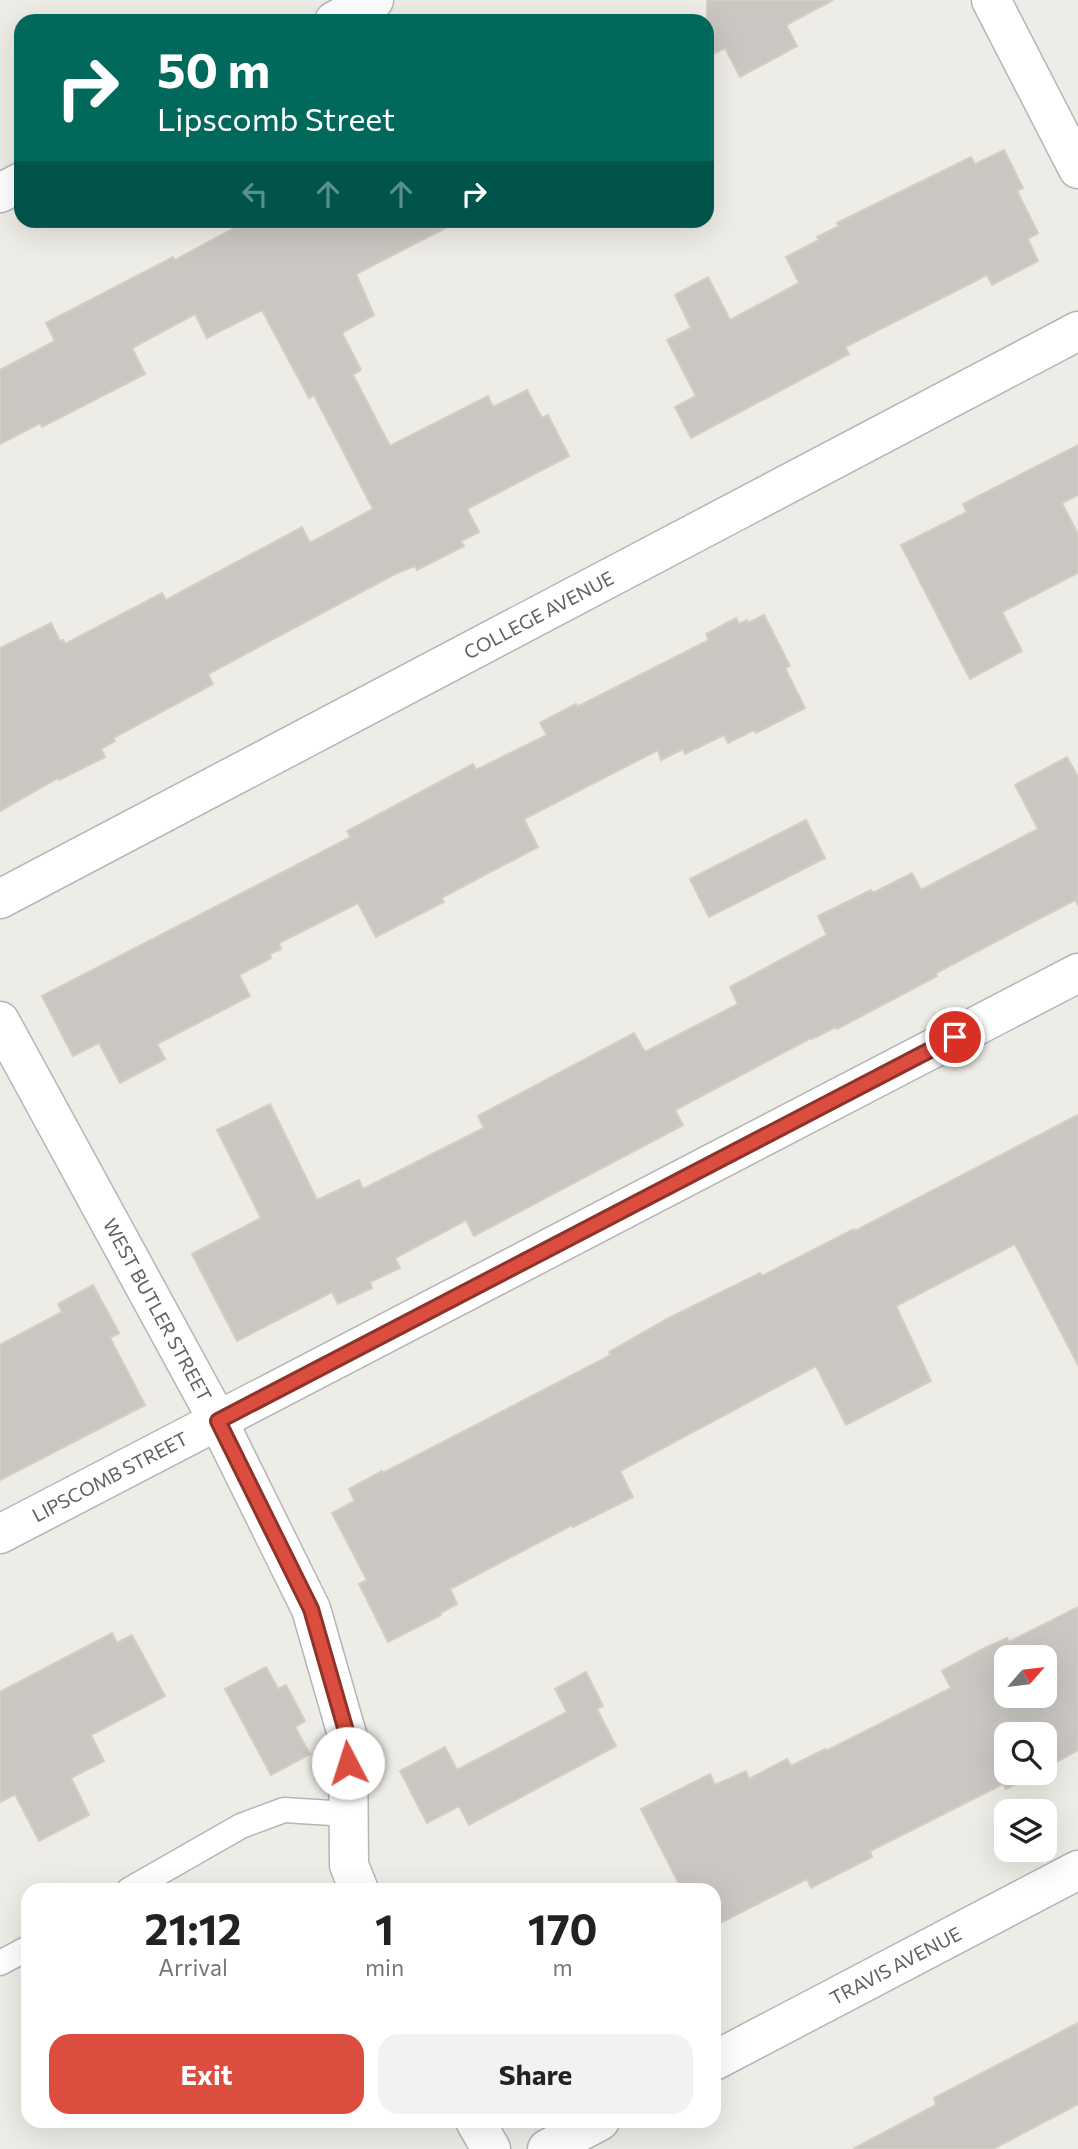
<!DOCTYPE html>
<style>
body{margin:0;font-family:Commissioner,sans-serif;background:#f2f2f2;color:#222;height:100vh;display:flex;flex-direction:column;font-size:26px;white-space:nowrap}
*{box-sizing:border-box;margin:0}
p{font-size:23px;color:#767676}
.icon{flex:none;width:38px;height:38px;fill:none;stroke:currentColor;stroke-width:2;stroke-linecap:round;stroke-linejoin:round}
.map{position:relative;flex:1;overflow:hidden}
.details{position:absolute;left:21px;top:1883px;width:700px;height:245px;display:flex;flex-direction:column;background:#fff;border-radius:21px;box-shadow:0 7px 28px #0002}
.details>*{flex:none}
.guide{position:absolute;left:14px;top:14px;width:700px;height:214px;border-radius:21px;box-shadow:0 7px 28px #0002;background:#00695c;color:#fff;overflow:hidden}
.needle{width:46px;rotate:62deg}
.buttons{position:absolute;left:994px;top:1645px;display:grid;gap:14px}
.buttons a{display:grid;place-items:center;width:63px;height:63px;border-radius:14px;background:#fff;box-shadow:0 7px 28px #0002;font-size:35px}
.pin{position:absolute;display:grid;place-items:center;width:60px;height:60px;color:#fff;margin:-30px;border:4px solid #fff;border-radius:50%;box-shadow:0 2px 7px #0007}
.me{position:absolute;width:77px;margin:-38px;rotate:355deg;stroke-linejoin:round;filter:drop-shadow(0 0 5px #0008)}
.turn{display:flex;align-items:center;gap:24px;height:147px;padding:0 28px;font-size:32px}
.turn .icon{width:91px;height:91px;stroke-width:2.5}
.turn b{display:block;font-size:49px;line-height:60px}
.lanes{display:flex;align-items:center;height:66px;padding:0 28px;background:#0003;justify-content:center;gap:35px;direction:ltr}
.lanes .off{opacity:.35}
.eta{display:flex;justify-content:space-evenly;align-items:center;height:119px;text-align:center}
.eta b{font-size:42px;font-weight:700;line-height:49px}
.button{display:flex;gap:14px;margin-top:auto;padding:14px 28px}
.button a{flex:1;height:80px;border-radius:21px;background:#db4e3f;color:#fff;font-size:28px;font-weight:700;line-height:80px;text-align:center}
.button a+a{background:#f2f2f2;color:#222}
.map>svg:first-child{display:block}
.building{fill:#cac7c2;stroke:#d2cec4;stroke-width:2;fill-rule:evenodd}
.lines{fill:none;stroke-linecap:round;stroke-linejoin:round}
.service-casing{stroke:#b3b5b9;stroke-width:27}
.minor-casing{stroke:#b3b5b9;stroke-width:41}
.service{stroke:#fff;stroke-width:24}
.minor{stroke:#fff;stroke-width:38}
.route-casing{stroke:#8e3329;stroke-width:18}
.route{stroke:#db4e3f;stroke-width:12}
.labels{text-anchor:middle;stroke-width:6;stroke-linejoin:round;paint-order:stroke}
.street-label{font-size:19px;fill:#5d6065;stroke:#fff}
</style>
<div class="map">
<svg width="1078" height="2149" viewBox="0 0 1078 2149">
<rect width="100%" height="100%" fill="#eeece6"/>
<g class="building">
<polygon points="707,0 833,0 786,25 797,46 740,77 725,48 707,57"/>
<polygon points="1004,150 1023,188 1017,191 1038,233 1028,239 1038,261 992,285 987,275 845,347 849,354 691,438 675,407 696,396 667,340 691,328 675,295 708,277 730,320 799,283 786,257 819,240 817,237 839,226 837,223 971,157 975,164"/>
<polygon points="249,220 461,220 356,274 374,315 342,333 361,370 353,375 390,446 488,396 493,407 527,390 542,418 548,415 569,456 467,509 479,532 461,541 464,546 417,570 415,566 397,573 208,674 213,684 113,738 115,741 101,749 105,757 59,780 58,778 0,811 0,648 51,623 60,641 63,640 65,644 162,593 166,600 302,527 310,543 373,509 314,395 309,398 262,310 207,338 195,314 132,348 145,374 42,427 40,423 0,444 0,370 55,341 46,323 173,257 175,260"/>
<polygon points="1078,445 1078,495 1062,503 1078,534 1078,573 1002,612 1022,651 970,679 901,545 967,512 963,504"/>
<polygon points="764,615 790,666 785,668 805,708 756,733 754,730 728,743 724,735 685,754 683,749 661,760 658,750 524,819 538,847 441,898 444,902 376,937 358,903 279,943 281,949 270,954 271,958 239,975 250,996 157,1044 165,1059 120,1083 99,1043 73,1056 42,996 351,837 347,831 473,764 476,770 547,735 540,723 576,704 577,707 709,640 706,634 736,618 739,624 747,620 748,623"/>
<polygon points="1067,757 1078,777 1078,905 1075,900 936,973 937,976 837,1029 836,1027 812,1039 811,1038 675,1110 683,1125 474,1236 466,1220 395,1258 400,1268 370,1282 372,1288 338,1304 332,1292 237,1341 192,1254 261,1218 217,1130 270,1104 317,1200 359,1180 363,1189 484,1128 478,1116 634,1033 645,1052 738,1004 730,987 827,935 818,916 871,890 873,893 912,873 921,890 1038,829 1015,785"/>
<polygon points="806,820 825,858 709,917 690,879"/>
<polygon points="1078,1115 1078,1365 1015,1244 896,1306 931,1381 846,1425 816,1366 620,1471 633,1497 573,1527 572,1525 450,1589 457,1604 440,1613 441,1615 388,1642 359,1584 367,1580 332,1513 355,1501 349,1489 382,1471 383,1473 611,1355 609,1352 667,1319 760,1273 762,1276 854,1229 855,1231"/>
<polygon points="93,1285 119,1333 110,1338 145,1405 0,1480 0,1345 62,1312 58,1304"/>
<path d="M1078 1607V1750L1045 1768V1734H1006V1773H1036L1006 1789 1003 1784 870 1851 872 1857 811 1888 807 1879 714 1926V1890H682L641 1809 710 1774 715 1785 746 1771 749 1779 787 1759 791 1766 825 1749 826 1751 951 1688 942 1671 983 1649 1007 1638 1009 1642ZM1006 1657H1045V1696H1006Z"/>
<polygon points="112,1633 117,1643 132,1635 165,1696 91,1735 104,1761 71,1778 89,1815 39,1841 15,1794 0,1802 0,1692"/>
<polygon points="266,1667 278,1689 286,1685 305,1721 295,1727 310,1754 271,1775 225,1689"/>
<polygon points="586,1672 603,1706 597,1709 616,1746 469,1825 459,1806 427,1823 400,1771 445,1747 457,1770 567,1712 555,1689"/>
<polygon points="1078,2023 1078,2104 993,2149 853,2149 936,2105 934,2098"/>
</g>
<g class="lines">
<g class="service-casing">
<g id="service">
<polyline points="129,1890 241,1826 284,1810 348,1814"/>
<polyline points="0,1963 28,1948"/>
</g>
</g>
<g class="minor-casing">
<g id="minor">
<polyline points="991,0 1078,169"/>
<polyline points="334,21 374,0"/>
<polyline points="0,193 21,182"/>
<path id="s1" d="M0 899 1078 331"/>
<path id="s2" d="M0 1021 218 1421 311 1609 348 1738 349 1865 359 1890"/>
<path id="s3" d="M0 1534 1078 973"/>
<path id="s4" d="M714 2061 1078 1870"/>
<polyline points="475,2121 491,2149"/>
<polyline points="547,2149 600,2121"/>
</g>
</g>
<use href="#service" class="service"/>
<use href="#minor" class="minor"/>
</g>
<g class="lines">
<g class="route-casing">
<polyline id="route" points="348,1763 348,1738 311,1609 218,1421 955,1037"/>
</g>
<use href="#route" class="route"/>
</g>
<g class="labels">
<g class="street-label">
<text dy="7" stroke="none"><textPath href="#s1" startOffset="609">COLLEGE AVENUE</textPath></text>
<text dy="7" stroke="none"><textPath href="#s2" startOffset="329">WEST BUTLER STREET</textPath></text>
<text dy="7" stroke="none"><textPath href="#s3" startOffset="124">LIPSCOMB STREET</textPath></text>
<text dy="7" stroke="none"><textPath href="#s4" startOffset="205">TRAVIS AVENUE</textPath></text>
</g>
</g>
</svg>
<div class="buttons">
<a><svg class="needle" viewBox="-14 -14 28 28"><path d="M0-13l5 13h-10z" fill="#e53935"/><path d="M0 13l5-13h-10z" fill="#767676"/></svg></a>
<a><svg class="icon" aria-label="search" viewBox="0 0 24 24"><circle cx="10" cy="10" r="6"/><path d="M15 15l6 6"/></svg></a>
<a><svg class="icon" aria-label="layers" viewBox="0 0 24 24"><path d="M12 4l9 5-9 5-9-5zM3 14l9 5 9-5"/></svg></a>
</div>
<div class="pin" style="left:955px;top:1037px;background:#d93025"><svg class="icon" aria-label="arrive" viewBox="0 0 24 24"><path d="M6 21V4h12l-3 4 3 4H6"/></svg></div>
<svg class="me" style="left:348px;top:1763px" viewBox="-20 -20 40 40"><circle r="19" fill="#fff"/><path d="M0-13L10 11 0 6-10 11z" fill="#db4e3f"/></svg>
<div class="guide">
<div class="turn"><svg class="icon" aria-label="right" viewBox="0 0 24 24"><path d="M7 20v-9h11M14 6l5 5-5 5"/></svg><div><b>50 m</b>Lipscomb Street</div></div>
<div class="lanes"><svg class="icon off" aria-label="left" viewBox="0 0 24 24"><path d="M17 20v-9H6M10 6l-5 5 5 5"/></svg><svg class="icon off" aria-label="ahead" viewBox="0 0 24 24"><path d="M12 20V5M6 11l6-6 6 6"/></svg><svg class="icon off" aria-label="ahead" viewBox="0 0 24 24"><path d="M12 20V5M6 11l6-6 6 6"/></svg><svg class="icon" aria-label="right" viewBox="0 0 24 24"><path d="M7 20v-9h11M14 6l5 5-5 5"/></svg></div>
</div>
<section class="details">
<div class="eta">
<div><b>21:12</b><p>Arrival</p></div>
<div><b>1</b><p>min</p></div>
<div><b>170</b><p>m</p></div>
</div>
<div class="button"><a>Exit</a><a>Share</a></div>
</section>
</div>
